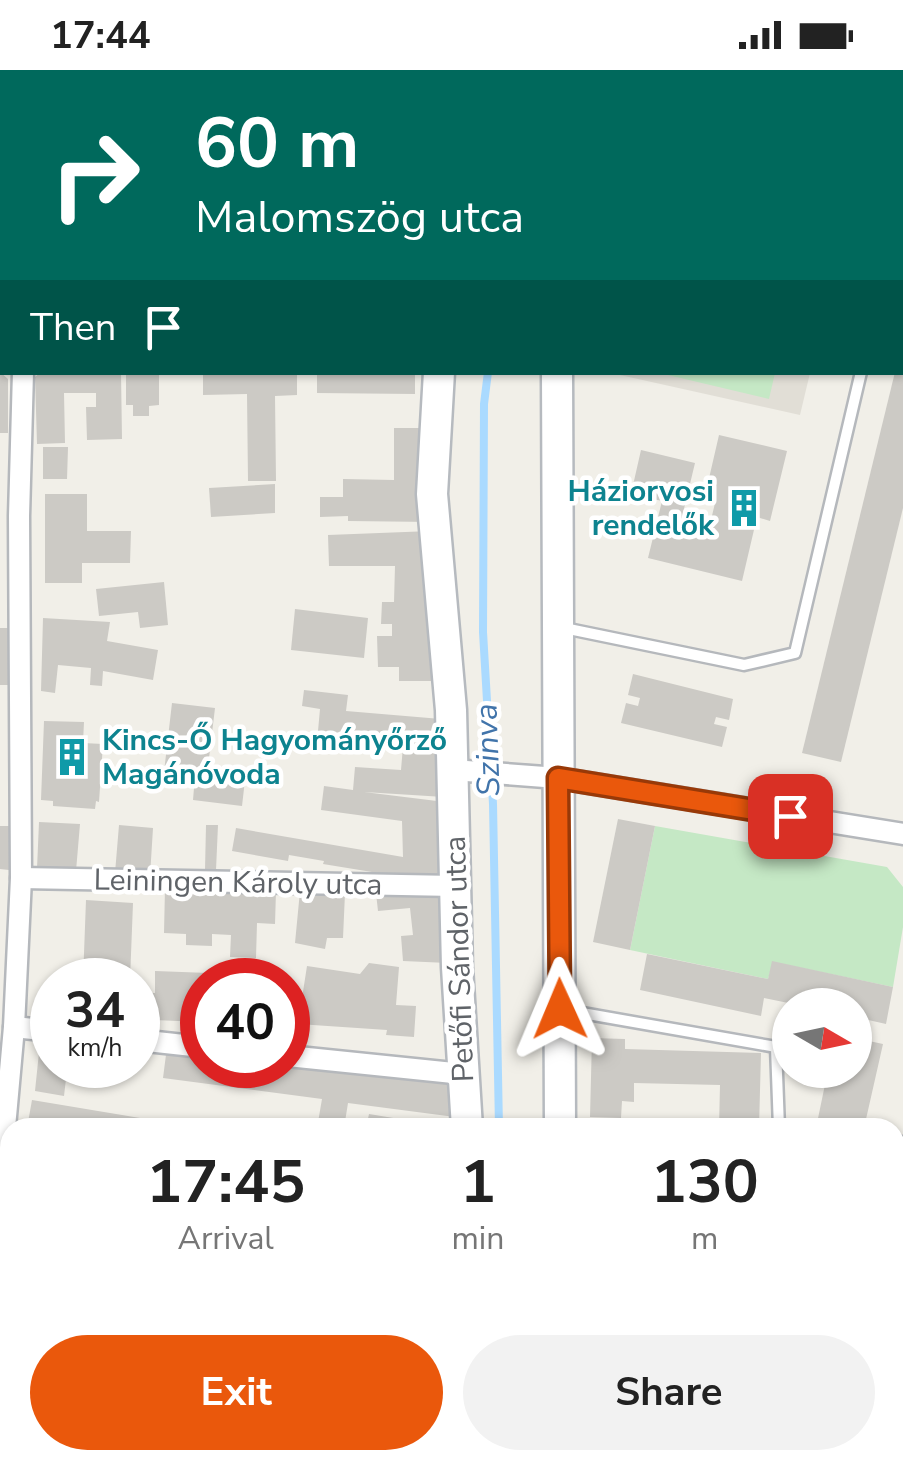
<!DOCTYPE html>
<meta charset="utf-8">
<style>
body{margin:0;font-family:"Nunito Sans",sans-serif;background:#f2f2f2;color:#222;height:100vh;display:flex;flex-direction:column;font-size:38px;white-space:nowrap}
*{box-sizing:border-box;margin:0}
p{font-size:32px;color:#767676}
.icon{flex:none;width:55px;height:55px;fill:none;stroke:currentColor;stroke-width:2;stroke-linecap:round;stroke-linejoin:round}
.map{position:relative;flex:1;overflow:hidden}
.side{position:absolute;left:0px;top:1048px;width:905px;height:352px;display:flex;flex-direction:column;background:#fff;border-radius:30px 30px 0 0;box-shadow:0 2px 8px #0004}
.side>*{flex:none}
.banner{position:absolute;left:0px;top:0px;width:905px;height:305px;box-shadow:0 2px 8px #0004;background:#00695c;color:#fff;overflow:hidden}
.needle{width:65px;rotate:99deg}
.fabs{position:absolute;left:772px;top:918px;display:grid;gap:20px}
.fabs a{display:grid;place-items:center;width:100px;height:100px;border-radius:50%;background:#fff;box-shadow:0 2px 8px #0004;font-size:50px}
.speed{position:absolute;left:30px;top:888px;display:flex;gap:20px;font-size:50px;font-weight:700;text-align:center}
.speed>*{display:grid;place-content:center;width:130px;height:130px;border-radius:50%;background:#fff;box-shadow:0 2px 8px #0004;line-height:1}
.speed small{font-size:25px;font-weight:400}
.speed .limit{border:15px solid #d22;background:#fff;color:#111}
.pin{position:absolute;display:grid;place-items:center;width:85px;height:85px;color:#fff;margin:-42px;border-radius:20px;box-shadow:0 5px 15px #0006}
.me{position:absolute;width:110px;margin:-55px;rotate:359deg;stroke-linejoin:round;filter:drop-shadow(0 0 8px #0008)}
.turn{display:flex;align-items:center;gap:35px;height:210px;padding:0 30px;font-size:45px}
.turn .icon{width:130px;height:130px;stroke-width:2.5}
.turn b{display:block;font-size:70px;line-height:85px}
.then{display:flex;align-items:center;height:95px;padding:0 30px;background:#0003;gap:20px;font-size:38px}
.eta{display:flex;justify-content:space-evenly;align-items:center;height:170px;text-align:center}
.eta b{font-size:60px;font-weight:700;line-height:70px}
.cta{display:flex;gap:20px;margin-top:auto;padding:20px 30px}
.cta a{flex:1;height:115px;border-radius:60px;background:#ea580c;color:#fff;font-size:40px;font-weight:700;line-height:115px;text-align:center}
.cta a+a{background:#f2f2f2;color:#222}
.status{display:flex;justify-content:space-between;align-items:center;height:70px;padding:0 50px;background:#fff;direction:ltr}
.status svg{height:28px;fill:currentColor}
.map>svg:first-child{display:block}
.education{fill:#e1ded6}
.green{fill:#c5e8c5}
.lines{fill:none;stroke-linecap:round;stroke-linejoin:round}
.stream{stroke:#aadaff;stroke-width:8}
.building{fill:#cccac5}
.lane-casing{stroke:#b5b8bc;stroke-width:15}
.street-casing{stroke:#b5b8bc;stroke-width:25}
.secondary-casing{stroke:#b6babf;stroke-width:35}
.lane{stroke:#fff;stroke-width:10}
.street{stroke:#fff;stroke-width:20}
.secondary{stroke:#fff;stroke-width:30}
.route-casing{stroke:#983908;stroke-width:25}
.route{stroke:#ea580c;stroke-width:18}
.labels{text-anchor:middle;stroke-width:9;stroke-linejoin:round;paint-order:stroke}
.culture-label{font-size:30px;font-weight:bold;fill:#0d838f;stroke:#fff;text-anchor:end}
.street-label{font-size:30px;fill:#5f6368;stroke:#fff}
.water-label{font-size:32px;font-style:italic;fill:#4174aa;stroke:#fff}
</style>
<div class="status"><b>17:44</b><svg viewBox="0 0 49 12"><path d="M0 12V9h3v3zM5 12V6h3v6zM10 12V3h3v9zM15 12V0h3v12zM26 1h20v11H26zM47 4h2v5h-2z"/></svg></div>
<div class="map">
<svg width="903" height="1399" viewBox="0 0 903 1399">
<rect width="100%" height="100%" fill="#f1efe8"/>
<polygon class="education" points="611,303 810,303 800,345"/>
<g class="green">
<polygon points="668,303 775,302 775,303 769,329 668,305"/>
<polygon points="655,756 887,797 903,817 903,857 893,917 773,892 768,909 630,880"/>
<polygon points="903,1223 903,1372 899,1387 895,1388 895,1270"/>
</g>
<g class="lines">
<g class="stream">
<polyline points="557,2 558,0"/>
<polyline points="488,302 484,334 483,562 493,734 499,1058"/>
<polyline points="516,1390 516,1399"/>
</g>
</g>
<g class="building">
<polygon points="0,302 8,309 8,363 0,363"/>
<polygon points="41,302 121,302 122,369 87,370 86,337 96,337 96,323 64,323 65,373 37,374 35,307"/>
<polygon points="126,302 159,302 159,335 149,336 149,346 133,346 133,335 126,335"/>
<polygon points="203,302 297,302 297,325 275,326 276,411 248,411 247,324 203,325"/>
<polygon points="317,302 415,302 415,324 317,323"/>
<polygon points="895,302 903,302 903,438 841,692 802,683"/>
<polygon points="394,358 432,358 432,452 348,451 348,446 320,447 320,427 343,427 343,409 394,410"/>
<polygon points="719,365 787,381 770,451 757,447 742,511 648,488 662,431 631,424 641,380 695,393 683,443 711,450 715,433 704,430"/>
<polygon points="43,377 68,377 67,409 43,409"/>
<polygon points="275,414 275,443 211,447 209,418"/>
<polygon points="45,424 87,424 87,461 131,461 130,493 82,493 82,513 45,513"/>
<polygon points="431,461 431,611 399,611 399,597 378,597 377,566 392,566 392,554 381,554 382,532 394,532 395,496 329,496 328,465"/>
<polygon points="164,512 168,555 140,558 138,542 99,546 96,519"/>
<polygon points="295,539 368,548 364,588 291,580"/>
<polygon points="43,548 110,552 107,571 158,580 153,610 103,601 102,616 90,615 91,598 58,595 55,623 41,621"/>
<polygon points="0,558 9,558 10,615 0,615"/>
<polygon points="633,604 733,629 729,650 716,647 714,654 727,657 722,677 621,653 626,633 638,636 640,628 628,625"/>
<polygon points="304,620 348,625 346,641 441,649 444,727 364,722 445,732 447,811 372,808 372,802 323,794 324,791 289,785 288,791 232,781 236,758 403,787 402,751 321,740 324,716 353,720 355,697 401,700 403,676 352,672 353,664 318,661 320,639 302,636"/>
<polygon points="172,633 215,638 207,705 245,710 242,736 193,730 195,706 164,702"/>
<polygon points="44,651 84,652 83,673 103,674 99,732 96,731 95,739 53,736 53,731 41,730"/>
<polygon points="618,749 655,756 630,880 593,872"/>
<polygon points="39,752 80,754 76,801 37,799"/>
<polygon points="119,755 153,758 150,806 115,803"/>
<polygon points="206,755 218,755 216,800 205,800"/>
<polygon points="0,756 9,756 9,800 0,799"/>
<polygon points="165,818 276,821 275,854 257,853 256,888 230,887 231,865 212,864 212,876 186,875 186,864 164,863"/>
<polygon points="300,821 345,823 343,868 327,868 325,879 295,873"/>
<polygon points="376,823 445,823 448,893 403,891 401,866 413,865 410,838 378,841"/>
<polygon points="86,830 133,833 130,910 83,910"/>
<polygon points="647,884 768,909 772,891 893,917 886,954 855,947 855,935 798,935 764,928 761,946 640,920"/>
<polygon points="369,893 399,897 396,935 416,936 414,967 386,965 387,960 298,954 307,896 360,904"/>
<polygon points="155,901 262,905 262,910 202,910 202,952 154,950 154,946 138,945 138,922 155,923"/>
<polygon points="41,963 52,965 52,995 123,995 122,1006 67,1000 64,1026 35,1021"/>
<polygon points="592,968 625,969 625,979 761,983 759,1058 719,1058 720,1015 634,1013 634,1032 622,1031 621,1048 590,1047"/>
<polygon points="855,968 883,974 864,1058 816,1058 828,1000 855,1000"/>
<polygon points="167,977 202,981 202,995 288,995 454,1009 455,1047 348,1033 344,1058 317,1058 322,1029 163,1008"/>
<polygon points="32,1030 146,1049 145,1058 27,1058"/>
<polygon points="369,1044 436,1055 436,1058 366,1058"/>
<polygon points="201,1390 318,1390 317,1399 252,1399"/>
<polygon points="396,1390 458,1390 475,1392 476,1399 395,1399"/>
<polygon points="609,1390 649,1390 647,1399 607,1399"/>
<polygon points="781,1390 826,1390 823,1399 779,1399"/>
</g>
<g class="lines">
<g class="lane-casing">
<g id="lane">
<polyline points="902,129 903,127"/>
<polyline points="564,558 744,595 795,583 861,302"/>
<polyline points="565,940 776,977 779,1058"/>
</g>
</g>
<g class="street-casing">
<g id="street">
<polyline points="20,2 20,0"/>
<polyline points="902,86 903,86"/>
<polyline points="0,285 2,285"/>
<polyline points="453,700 558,708 903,764"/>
<polyline points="21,808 455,816"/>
<polyline points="14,957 52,961"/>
<polyline points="138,970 202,977"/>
<polyline points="288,986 463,1004"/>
<polyline points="0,1113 14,957 21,808 19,446 23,302"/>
<polyline points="0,1394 36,1399"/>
</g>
</g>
<g class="secondary-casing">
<g id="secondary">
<polyline points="499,2 499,0"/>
<polyline points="617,2 618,0"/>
<polyline points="439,302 432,424 451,640 457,897 467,1058"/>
<polyline points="557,302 560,1058"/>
<polyline points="895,1145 903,1082"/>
<polyline points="494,1390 495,1399"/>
<polyline points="562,1390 563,1399"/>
<polyline points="862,1399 864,1390"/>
</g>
</g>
<use href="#lane" class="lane"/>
<use href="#street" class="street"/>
<use href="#secondary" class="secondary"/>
</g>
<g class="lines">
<g class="route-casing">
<polyline id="route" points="560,939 558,708 790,746"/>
</g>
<use href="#route" class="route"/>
</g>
<defs>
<g id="building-bare" transform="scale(3)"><path d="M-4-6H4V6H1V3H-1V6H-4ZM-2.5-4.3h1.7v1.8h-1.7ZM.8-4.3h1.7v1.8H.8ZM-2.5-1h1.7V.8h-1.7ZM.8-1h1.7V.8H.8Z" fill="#0f9aa8" stroke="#fff" stroke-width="2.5" paint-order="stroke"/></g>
</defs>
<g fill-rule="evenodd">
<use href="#building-bare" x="744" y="438"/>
<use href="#building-bare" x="72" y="687"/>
</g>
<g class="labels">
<g class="culture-label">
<text x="714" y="431">Háziorvosi<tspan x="714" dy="34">rendelők</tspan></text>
<text x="102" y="680" text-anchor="start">Kincs-Ő Hagyományőrző<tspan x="102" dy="34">Magánóvoda</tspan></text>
</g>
<g class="street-label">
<text transform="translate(238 812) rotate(1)" y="10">Leiningen Károly utca</text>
<text transform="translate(459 889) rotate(-92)" y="10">Petőfi Sándor utca</text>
</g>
<g class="water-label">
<text transform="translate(487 680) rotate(-92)" y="11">Szinva</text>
</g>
</g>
</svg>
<div class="fabs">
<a><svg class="needle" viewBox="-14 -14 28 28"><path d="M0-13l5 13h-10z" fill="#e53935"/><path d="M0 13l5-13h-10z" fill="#767676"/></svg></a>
</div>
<div class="speed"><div>34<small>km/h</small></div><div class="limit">40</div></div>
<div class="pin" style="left:790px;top:746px;background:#d93025"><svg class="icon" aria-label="arrive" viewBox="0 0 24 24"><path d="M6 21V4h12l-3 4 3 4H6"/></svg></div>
<svg class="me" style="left:560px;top:939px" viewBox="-20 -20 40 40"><path d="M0-17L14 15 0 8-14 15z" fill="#ea580c" stroke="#fff" stroke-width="4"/></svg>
<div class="banner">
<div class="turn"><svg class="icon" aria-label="right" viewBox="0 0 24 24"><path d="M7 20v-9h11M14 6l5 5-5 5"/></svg><div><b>60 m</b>Malomszög utca</div></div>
<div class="then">Then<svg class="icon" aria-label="arrive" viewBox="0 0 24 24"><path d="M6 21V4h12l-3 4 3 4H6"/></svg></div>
</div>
<section class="side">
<div class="eta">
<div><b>17:45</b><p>Arrival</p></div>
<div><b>1</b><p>min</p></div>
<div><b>130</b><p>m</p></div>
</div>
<div class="cta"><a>Exit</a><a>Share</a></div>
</section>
</div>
